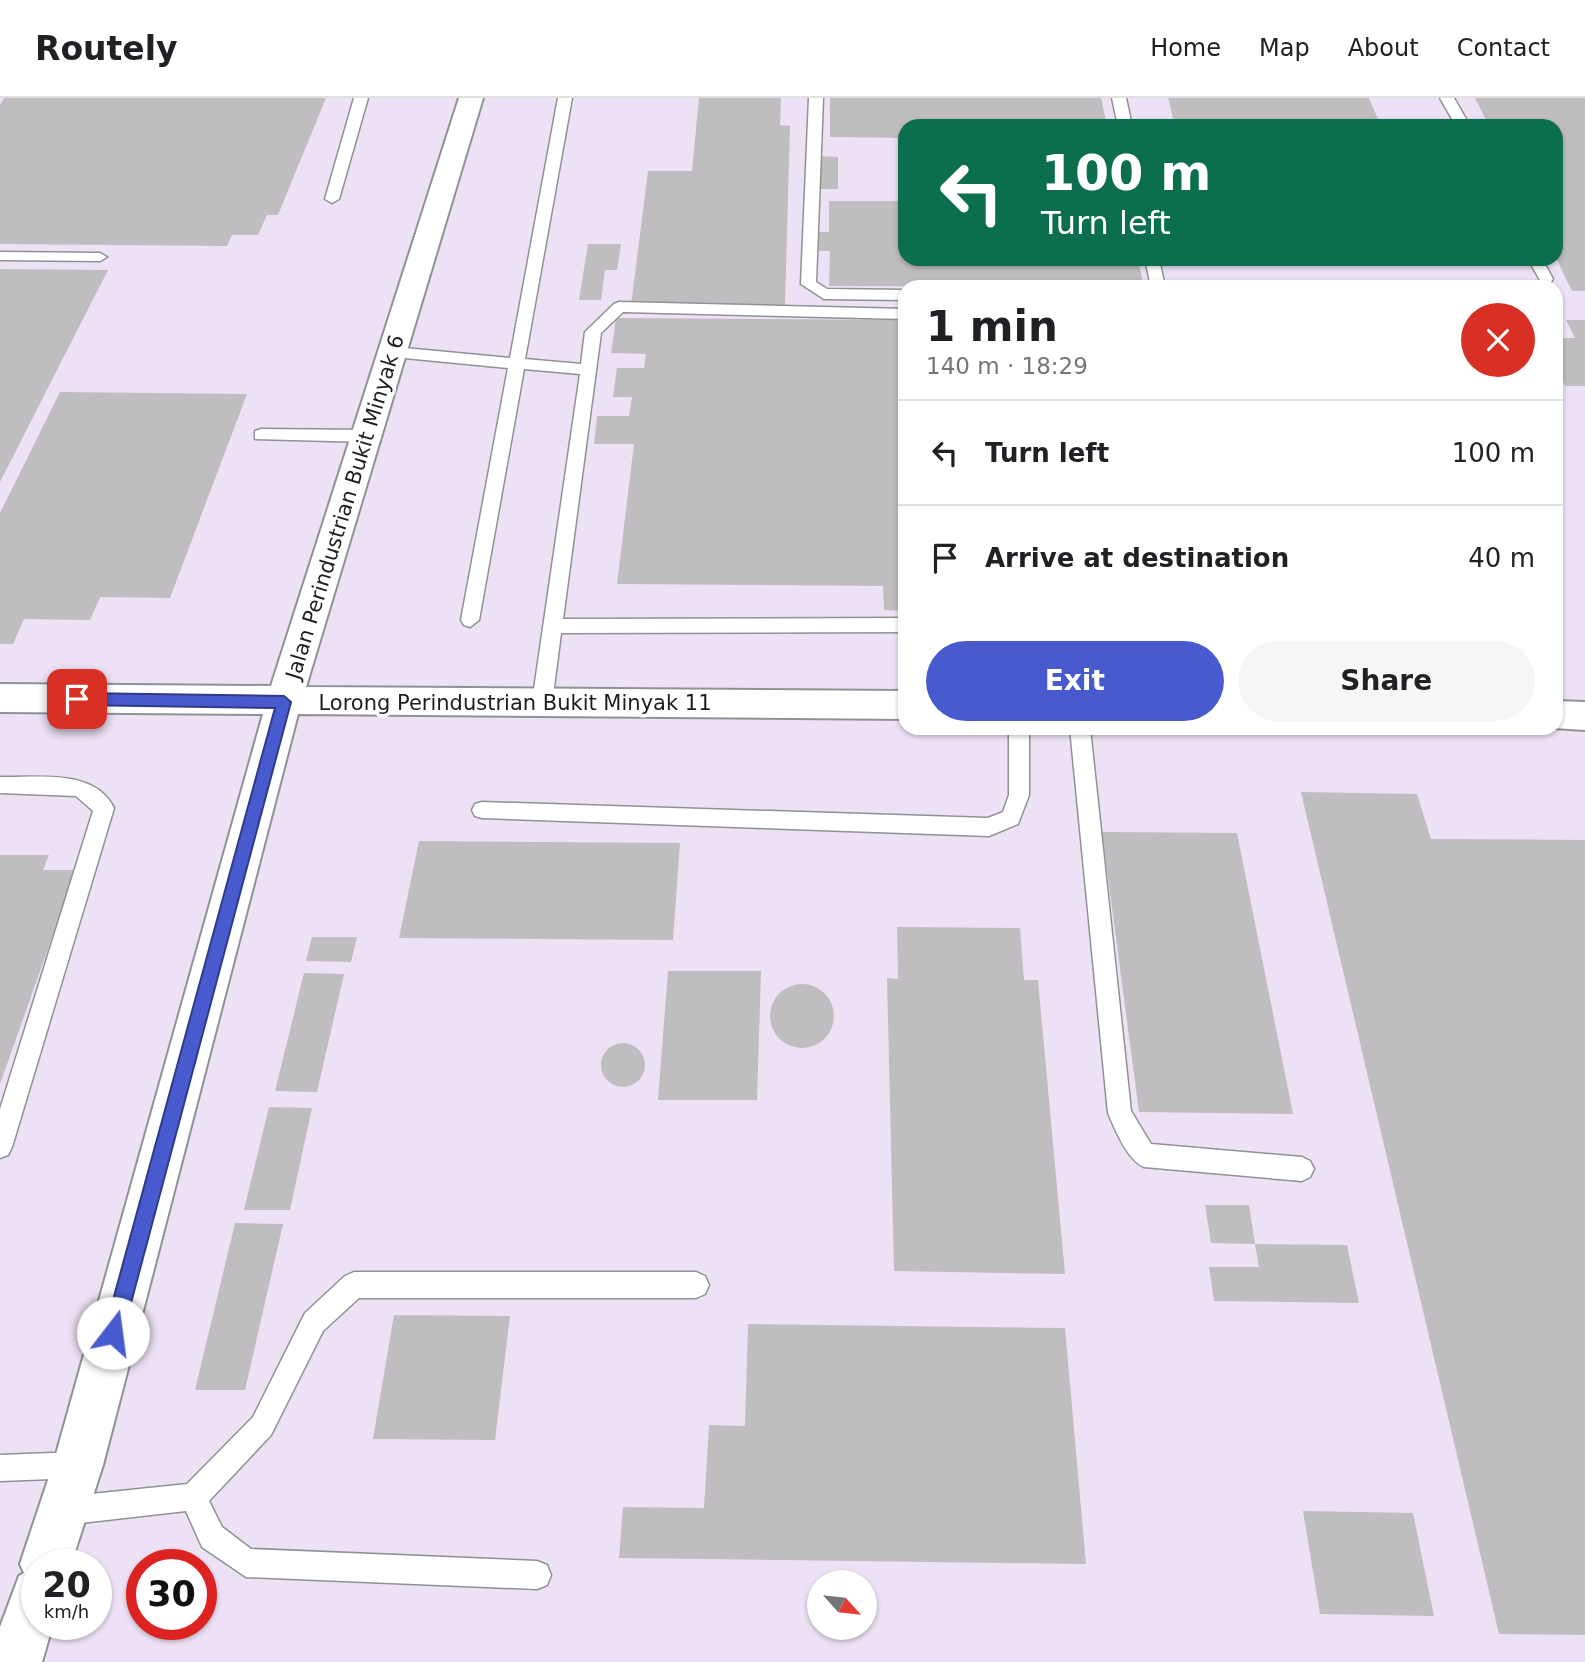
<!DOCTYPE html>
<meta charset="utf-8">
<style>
body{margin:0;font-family:"DejaVu Sans",sans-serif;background:#f6f6f6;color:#202124;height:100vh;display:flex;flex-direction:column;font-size:26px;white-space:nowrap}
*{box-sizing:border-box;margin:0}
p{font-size:23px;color:#757577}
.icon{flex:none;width:38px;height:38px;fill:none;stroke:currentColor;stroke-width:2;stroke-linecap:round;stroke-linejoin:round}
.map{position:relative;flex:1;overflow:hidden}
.panel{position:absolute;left:898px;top:182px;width:665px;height:455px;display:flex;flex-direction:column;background:#fff;border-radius:21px;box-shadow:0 2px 5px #0004}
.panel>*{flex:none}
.banner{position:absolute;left:898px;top:21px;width:665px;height:147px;border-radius:21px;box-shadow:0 2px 5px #0004;background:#0b6e4f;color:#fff;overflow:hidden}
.needle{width:46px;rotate:117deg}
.tools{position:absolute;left:807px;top:1472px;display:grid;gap:14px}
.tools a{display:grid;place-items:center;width:70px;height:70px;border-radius:50%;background:#fff;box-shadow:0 2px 5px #0004;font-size:35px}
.speed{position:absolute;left:21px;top:1451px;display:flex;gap:14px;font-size:35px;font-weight:700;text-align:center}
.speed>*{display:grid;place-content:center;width:91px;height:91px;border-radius:50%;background:#fff;box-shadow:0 2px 5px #0004;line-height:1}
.speed small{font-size:18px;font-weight:400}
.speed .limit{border:10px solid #d22;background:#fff;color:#111}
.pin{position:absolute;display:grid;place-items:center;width:60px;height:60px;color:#fff;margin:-30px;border-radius:14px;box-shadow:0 4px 10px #0006}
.me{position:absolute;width:77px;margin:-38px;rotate:15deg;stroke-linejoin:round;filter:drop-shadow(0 0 5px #0008)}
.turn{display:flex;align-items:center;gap:24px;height:147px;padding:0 28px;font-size:32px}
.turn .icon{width:91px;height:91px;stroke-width:2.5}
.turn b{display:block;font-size:49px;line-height:60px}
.round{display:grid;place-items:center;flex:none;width:74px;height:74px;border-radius:37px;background:#f6f6f6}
.headline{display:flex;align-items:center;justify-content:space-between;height:119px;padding:0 28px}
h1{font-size:42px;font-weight:700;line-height:52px}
.cta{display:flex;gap:14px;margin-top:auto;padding:14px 28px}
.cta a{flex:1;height:80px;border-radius:42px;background:#475bcf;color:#fff;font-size:28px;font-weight:700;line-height:80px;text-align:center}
.cta a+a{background:#f6f6f6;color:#202124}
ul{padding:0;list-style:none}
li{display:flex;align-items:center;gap:21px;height:105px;padding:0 28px;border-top:2px solid #e0e0e0}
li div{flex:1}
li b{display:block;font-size:26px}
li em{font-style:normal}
header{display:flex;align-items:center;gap:42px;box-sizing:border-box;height:98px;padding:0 35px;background:#fff;border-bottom:2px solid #e0e0e0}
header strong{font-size:33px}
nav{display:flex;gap:38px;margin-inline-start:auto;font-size:24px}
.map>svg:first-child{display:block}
.industrial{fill:#ede1f5;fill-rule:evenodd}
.building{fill:#c0bdc0}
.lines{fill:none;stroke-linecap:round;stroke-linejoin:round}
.service-casing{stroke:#8f9295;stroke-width:3}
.minor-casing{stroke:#8f9295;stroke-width:4}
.service{fill:#fff;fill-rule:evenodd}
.minor{fill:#fff;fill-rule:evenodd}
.route{fill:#475bcf;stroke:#2e3b87;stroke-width:2}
.labels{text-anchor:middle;stroke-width:7;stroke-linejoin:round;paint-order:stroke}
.street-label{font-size:21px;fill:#1c1d1e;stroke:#fff}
</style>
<header>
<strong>Routely</strong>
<nav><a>Home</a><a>Map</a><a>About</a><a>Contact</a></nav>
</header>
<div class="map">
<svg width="1585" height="1564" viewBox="0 0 1585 1564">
<rect width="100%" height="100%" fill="#edf1f4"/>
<path class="industrial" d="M0 0H1585V1564H0ZM905 28H1556V161H905ZM905 189H1556V630H905ZM37 1466H96V1526H37ZM142 1466H201V1526H142ZM819 1484H864V1530H819Z"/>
<g class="building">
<polygon points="4,0 326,0 278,117 267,117 258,137 232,137 227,148 0,146 0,7"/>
<polygon points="699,0 781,0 780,27 790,28 785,207 631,207 648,73 692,73"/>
<polygon points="830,0 1101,0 1107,28 905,28 905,40 830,39"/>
<polygon points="1168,0 1369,0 1381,28 1175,28"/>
<polygon points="1475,0 1585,0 1585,193 1572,193 1556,160 1556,28 1489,28"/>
<polygon points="816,58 838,59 838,91 816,91"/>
<polygon points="829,103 905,103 905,161 1138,161 1144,189 829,188 830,153 816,153 817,134 829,134"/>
<polygon points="588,146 621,146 617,172 605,172 601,202 579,202"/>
<polygon points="0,171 108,172 0,384"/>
<polygon points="616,220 905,222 905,513 884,512 883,488 617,486 634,346 594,346 597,318 629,318 632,299 613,299 617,270 644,270 646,256 611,255"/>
<polygon points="1566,222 1585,222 1585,288 1565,288 1556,268 1556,240 1575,240"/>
<polygon points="60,294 247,296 170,500 100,499 90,522 24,521 13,546 0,546 0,415"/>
<polygon points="1301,694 1417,696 1431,741 1585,742 1585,1537 1499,1536"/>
<polygon points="1102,734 1237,735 1293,1016 1139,1014"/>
<polygon points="419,743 680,745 673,842 399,840"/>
<polygon points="0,757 49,757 43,772 76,772 0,986"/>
<polygon points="897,829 1020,830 1024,882 1038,882 1065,1176 894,1173 887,880 898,881"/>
<polygon points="312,839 357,839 351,864 306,863"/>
<polygon points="668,873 761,873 757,1002 658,1002"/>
<polygon points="304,875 344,876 317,994 275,993"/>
<circle cx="802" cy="918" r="32"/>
<circle cx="623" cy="967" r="22"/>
<polygon points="269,1009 312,1010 290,1112 244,1112"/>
<polygon points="1205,1107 1249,1107 1255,1146 1211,1145"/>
<polygon points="235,1125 283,1126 245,1292 195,1292"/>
<polygon points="1255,1146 1347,1147 1359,1205 1214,1203 1209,1169 1259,1169"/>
<polygon points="394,1217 510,1218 495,1342 373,1341"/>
<polygon points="748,1226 1065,1230 1086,1466 619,1460 623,1409 704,1410 709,1327 745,1328"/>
<polygon points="1303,1413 1413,1415 1434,1518 1320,1516"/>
</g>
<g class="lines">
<g class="service-casing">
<g id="service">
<polygon points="354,0 368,0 339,101 332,105 325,101"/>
<polygon points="558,0 572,0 525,261 581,266 585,234 614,206 619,204 905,211 905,221 623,214 601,235 563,521 905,520 905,534 561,535 552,605 549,610 535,610 532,605 580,276 524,271 479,522 470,529 464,527 461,522 508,270 394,259 386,254 394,249 510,260"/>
<polygon points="809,0 823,0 816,184 827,191 905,192 905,202 824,201 801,186"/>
<polygon points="1112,0 1126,0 1132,28 1118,28"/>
<polygon points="1440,0 1454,0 1470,28 1456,28"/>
<polygon points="0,154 100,155 107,159 100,163 0,162"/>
<polygon points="1145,161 1159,161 1165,189 1151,189"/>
<polygon points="1528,161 1542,161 1553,181 1551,184 1541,184"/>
<polygon points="261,331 368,332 376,338 368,344 255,341 255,333"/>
<polygon points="1009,630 1029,630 1029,697 1018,726 989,738 482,720 475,718 472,712 475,706 482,704 988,720 1003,714 1009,697"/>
<path d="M1070 630H1090L1131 1013 1151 1046 1302 1059 1310 1063 1314 1071 1310 1079 1302 1083 1144 1069C1127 1062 1115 1031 1108 1015Z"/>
<path d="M0 679C37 680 94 670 114 710L12 1049 8 1057 0 1060V1011L93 713 76 698 0 695Z"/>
<polygon points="354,1174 696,1174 705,1178 709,1187 705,1196 696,1200 359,1200 323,1233 271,1337 209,1403 222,1429 251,1451 537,1463 547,1467 551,1477 547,1487 537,1491 246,1479 202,1449 186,1413 63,1427 53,1423 49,1413 53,1403 63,1399 187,1386 253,1319 305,1215 345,1178"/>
<polygon points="78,1354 88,1357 91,1367 88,1377 78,1380 0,1383 0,1357"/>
</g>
</g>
<g class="minor-casing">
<g id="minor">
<polygon points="459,0 483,0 306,589 905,593 905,621 298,616 103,1367 71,1466 37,1466 37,1526 53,1526 42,1564 0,1564 0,1529 19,1478 24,1475 20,1466 53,1367 263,616 0,614 0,586 271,588"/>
<polygon points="1556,603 1585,604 1585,632 1553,630 1556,630"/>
</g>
</g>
<use href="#service" class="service"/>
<use href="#minor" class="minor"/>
</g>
<polygon class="route" points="77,595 284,598 291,604 123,1235 120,1242 113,1245 106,1242 104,1235 275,610 77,607 70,601"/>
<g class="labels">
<g class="street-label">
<text transform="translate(345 409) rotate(-73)" y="7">Jalan Perindustrian Bukit Minyak 6</text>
<text x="515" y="612">Lorong Perindustrian Bukit Minyak 11</text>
</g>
</g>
</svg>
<div class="tools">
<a><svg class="needle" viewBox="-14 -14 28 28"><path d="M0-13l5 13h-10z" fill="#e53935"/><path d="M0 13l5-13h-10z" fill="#757577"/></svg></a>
</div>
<div class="speed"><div>20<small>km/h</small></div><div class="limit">30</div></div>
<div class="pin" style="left:77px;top:601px;background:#d93025"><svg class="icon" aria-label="arrive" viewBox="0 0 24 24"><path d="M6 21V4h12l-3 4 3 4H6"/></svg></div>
<svg class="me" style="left:113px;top:1235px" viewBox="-20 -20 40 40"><circle r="19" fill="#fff"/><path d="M0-13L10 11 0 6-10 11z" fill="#475bcf"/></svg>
<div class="banner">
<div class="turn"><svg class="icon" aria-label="left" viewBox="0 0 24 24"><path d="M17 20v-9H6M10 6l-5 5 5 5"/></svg><div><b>100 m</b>Turn left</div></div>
</div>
<section class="panel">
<div class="headline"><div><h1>1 min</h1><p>140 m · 18:29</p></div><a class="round" style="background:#d93025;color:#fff"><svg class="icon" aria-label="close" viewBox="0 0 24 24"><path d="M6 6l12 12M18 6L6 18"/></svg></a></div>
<ul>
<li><svg class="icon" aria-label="left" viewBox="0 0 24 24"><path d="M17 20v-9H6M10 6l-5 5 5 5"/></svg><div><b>Turn left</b></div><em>100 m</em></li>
<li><svg class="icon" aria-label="arrive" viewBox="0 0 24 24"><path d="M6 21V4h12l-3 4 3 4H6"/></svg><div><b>Arrive at destination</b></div><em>40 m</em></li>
</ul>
<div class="cta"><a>Exit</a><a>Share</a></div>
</section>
</div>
